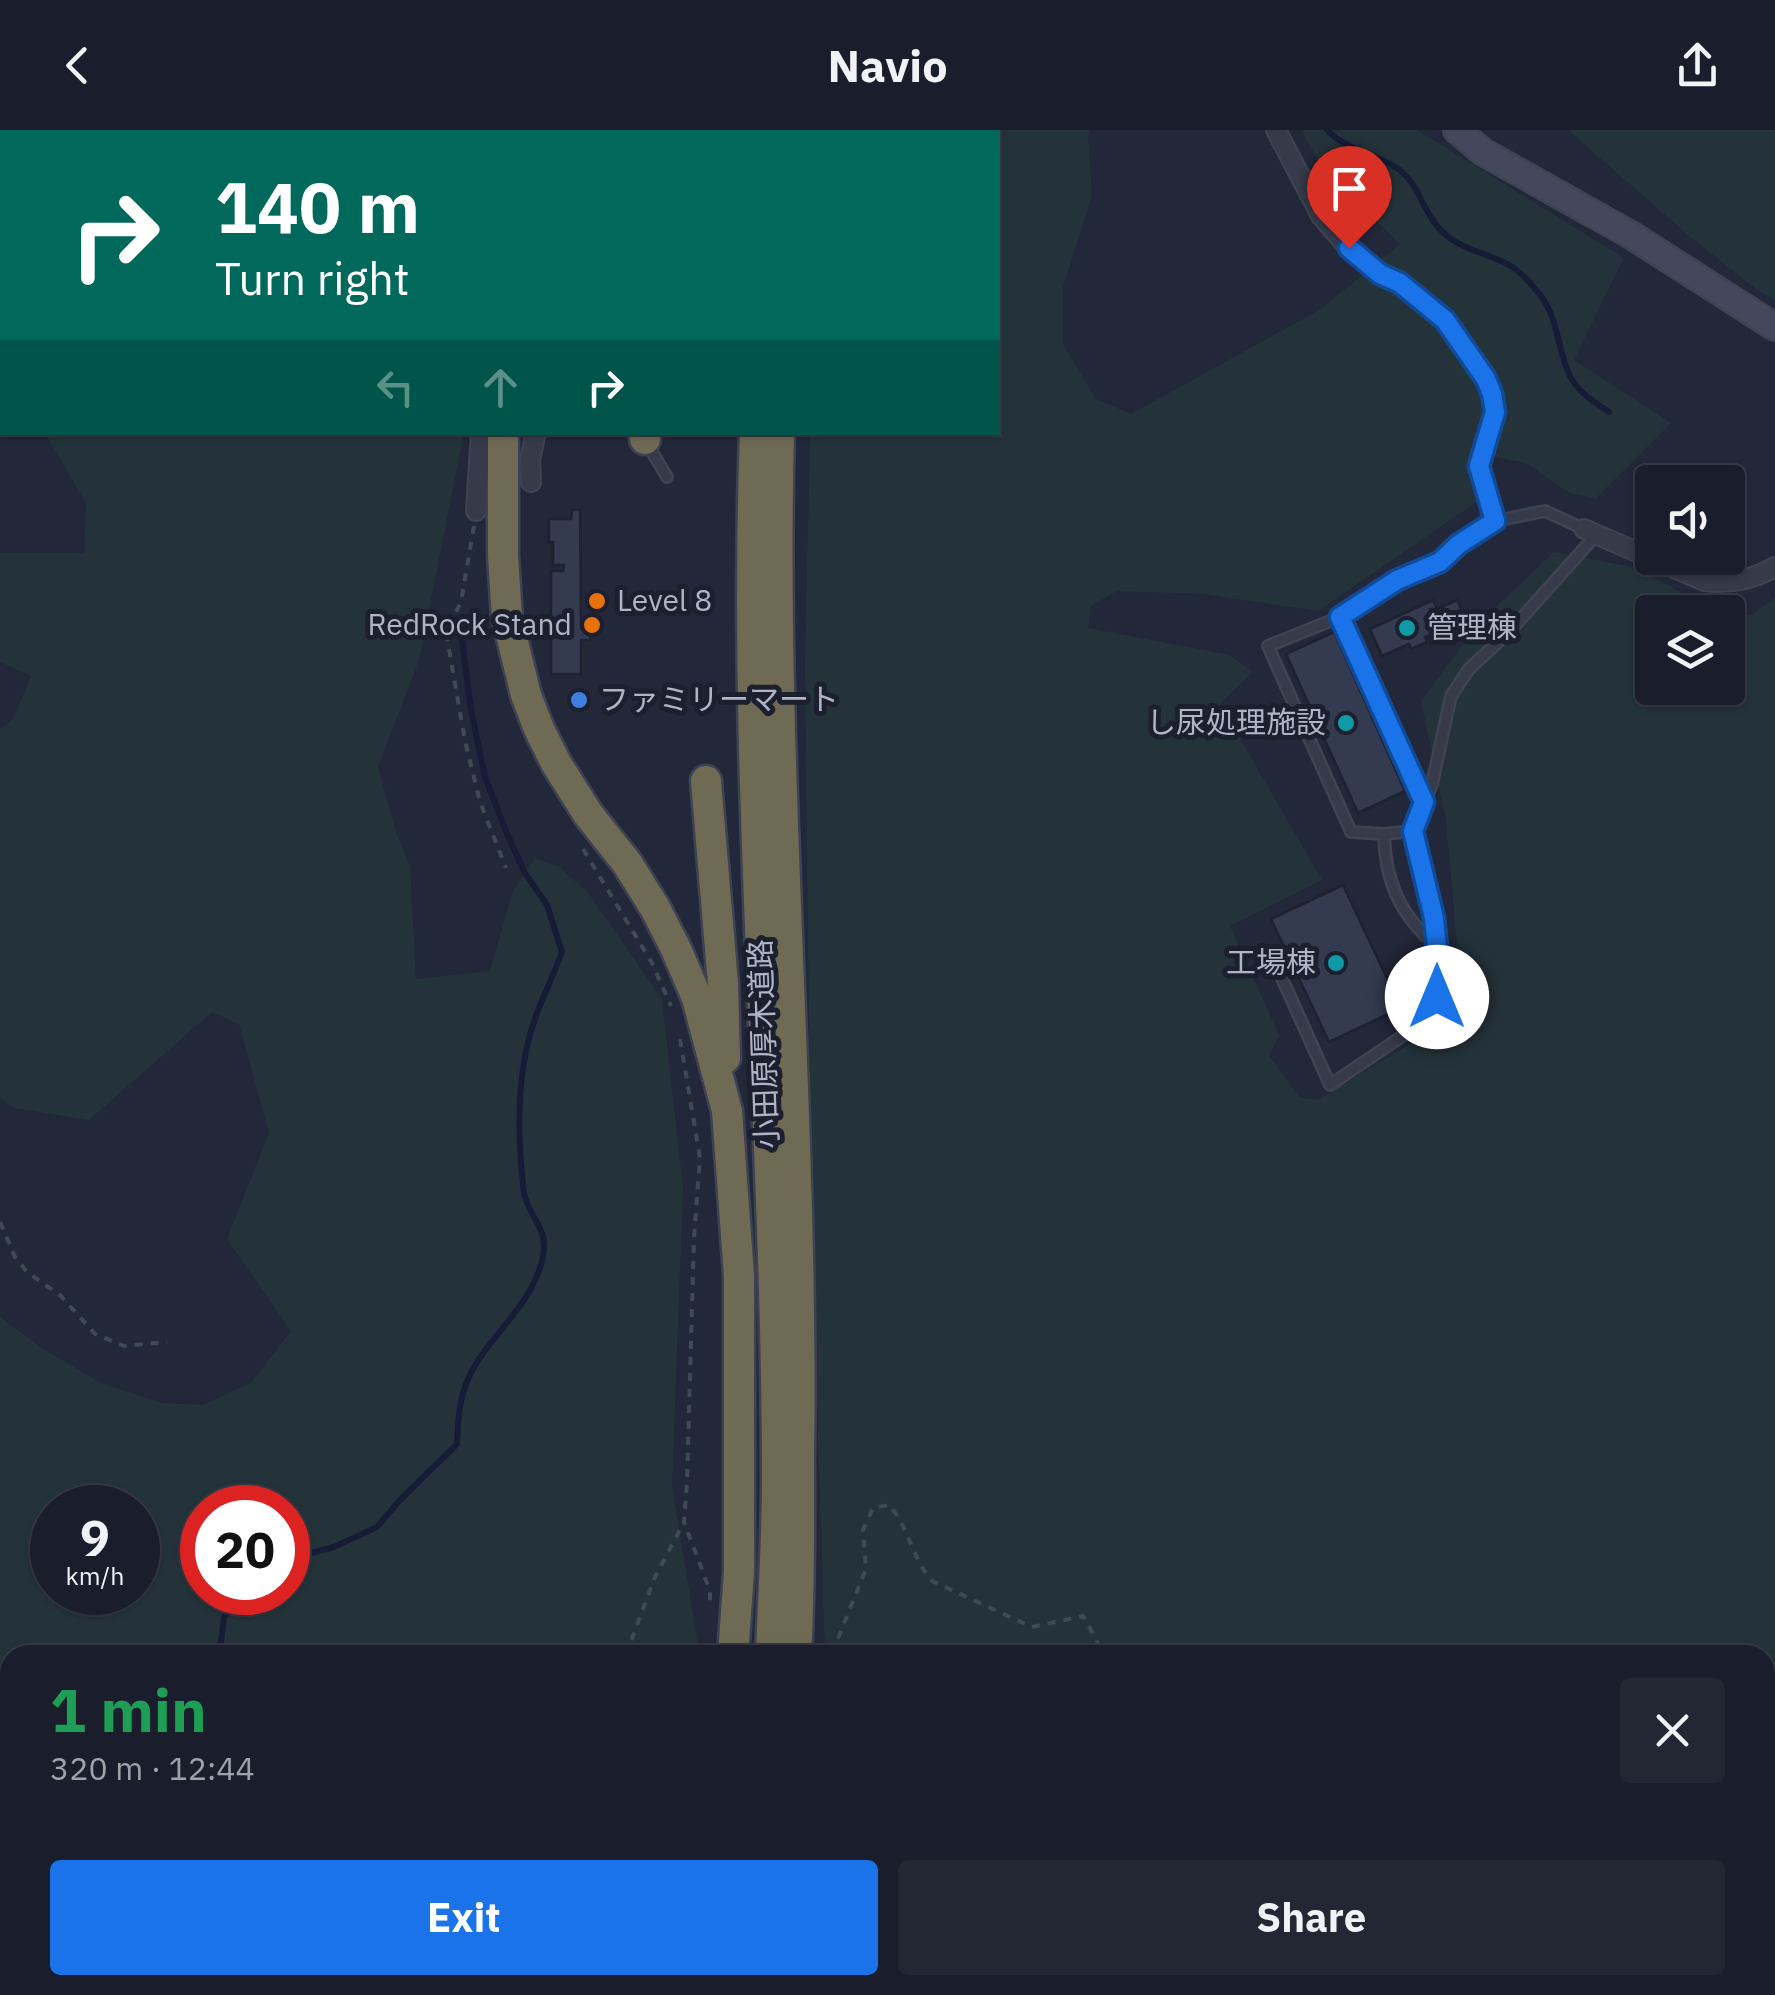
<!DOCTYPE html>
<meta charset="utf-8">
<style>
body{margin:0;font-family:"IBM Plex Sans","Noto Sans JP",sans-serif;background:#232633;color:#f1f3f6;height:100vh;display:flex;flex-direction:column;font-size:38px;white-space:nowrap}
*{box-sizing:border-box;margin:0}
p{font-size:32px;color:#9fa2a9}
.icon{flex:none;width:55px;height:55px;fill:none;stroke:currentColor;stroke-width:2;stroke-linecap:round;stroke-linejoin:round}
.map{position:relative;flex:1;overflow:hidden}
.details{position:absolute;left:0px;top:1515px;width:1775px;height:350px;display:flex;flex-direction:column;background:#1a1d2b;border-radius:30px 30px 0 0;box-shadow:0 2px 8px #0004,0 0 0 2px #383b47}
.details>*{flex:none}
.hud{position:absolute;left:0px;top:0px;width:1000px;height:305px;box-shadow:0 2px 8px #0004,0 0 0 2px #383b47;background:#00695c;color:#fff;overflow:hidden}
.fabs{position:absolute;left:1635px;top:335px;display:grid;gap:20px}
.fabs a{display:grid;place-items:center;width:110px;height:110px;border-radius:10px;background:#1a1d2b;box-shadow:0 2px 8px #0004,0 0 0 2px #383b47;font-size:50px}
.speed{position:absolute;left:30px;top:1355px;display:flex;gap:20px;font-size:50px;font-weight:700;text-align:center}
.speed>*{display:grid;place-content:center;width:130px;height:130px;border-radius:50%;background:#1a1d2b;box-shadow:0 2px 8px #0004,0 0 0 2px #383b47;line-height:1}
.speed small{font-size:25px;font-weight:400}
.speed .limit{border:15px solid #d22;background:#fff;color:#111}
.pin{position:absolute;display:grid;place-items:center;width:85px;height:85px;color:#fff;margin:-102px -42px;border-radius:50% 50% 50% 0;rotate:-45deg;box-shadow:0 0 10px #0007}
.pin .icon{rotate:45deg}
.me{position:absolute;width:110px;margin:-55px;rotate:0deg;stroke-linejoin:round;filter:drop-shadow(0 0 8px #0008)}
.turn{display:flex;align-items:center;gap:35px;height:210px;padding:0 50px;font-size:45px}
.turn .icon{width:130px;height:130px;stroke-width:2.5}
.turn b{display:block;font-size:70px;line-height:85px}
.lanes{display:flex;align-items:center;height:95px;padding:0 50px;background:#0003;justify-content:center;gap:50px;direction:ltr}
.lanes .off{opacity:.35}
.round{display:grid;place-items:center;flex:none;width:105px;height:105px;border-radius:10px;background:#232633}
.head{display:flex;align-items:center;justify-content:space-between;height:170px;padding:0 50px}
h1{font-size:60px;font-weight:700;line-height:75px;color:#1e9e55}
.primary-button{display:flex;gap:20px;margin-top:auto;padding:20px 50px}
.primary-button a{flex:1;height:115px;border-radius:10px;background:#1a73e8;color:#fff;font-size:40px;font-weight:700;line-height:115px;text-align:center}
.primary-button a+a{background:#232633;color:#f1f3f6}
header{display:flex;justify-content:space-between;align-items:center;height:130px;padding:0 50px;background:#1a1d2b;font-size:45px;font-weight:700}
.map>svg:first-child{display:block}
.green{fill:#24333a;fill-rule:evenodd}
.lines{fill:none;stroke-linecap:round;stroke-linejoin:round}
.stream{stroke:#161c36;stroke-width:6}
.building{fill:#343a50;stroke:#1d2130;stroke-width:2.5}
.lane-casing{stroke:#3f4352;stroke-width:14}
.street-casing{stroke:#3f4352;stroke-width:22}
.secondary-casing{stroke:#3f4352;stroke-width:30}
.highway-casing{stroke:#3e4151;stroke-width:35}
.path{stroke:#3d4c52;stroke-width:4;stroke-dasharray:8 8;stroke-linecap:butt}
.lane{stroke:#363a49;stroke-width:9}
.street{stroke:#363a49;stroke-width:18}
.secondary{stroke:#44485c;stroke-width:25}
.highway{stroke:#6f6a53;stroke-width:30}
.route-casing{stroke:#114b97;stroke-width:25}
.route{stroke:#1a73e8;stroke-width:18}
.food-dot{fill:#e8710a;stroke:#1b1f2e;stroke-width:4}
.culture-dot{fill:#0f9aa8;stroke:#1b1f2e;stroke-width:4}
.shop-dot{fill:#3f7fe0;stroke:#1b1f2e;stroke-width:4}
.labels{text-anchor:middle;stroke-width:10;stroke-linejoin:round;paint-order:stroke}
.poi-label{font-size:30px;fill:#b1b4c5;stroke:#1b1f2e;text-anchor:start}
.street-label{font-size:30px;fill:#b1b4c5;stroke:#1b1f2e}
</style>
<header><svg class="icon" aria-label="back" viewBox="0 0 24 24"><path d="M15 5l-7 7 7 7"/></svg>Navio<svg class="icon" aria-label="share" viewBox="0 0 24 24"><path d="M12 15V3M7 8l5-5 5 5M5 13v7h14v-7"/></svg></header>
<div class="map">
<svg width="1775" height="1865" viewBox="0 0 1775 1865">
<rect width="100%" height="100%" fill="#222739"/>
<g class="green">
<polygon points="860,0 1090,0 1088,6 1092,66 1063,157 1063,214 1096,269 1131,284 1321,179 1400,114 1325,42 1301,0 1417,0 1624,128 1574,230 1671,293 1596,368 1569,363 1526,333 1469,322 1478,371 1318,481 1204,464 1117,461 1091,476 1088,498 1230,525 1253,542 1220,574 1322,750 1230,796 1279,905 1269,926 1299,967 1318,970 1423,906 1461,860 1446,690 1421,571 1478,494 1554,422 1638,438 1715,482 1724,482 1652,482 1652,558 1728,558 1728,483 1752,485 1775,467 1775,1859 1773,1865 791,1865 792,1855 1765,1855 1765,1525 825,1525 811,1084 805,536 810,303 998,302 998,2 859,2"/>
<polygon points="1568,0 1775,0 1775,171 1756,159 1687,104"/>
<path d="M45 303H464L419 530 378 637 396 702 410 736 416 849 490 841 513 761 535 728 560 737 589 764 662 869 683 1057 672 1356 699 1522V1525H10V1855H679L678 1865H0V1187L42 1218 101 1253 162 1273 203 1275 251 1253 291 1201 227 1109 269 1003 239 894 212 882 89 990 14 978 0 968V599L13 589 31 546 0 532V423H84L86 373ZM52 1378H138V1462H52ZM202 1378H288V1462H202Z"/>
</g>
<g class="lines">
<g class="stream">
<path d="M1327 0C1348 22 1380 24 1401 41 1424 61 1422 88 1451 109 1469 122 1495 125 1514 138 1523 145 1534 157 1541 166 1559 190 1557 220 1570 246 1578 262 1594 272 1609 282"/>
<polyline points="480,2 481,0"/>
<path d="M288 1429 334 1417 377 1397 399 1371 457 1314C458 1291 459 1268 469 1247 489 1205 530 1178 542 1131 550 1099 532 1092 525 1067 523 1060 523 1052 522 1044 517 993 518 935 536 886 544 864 554 844 562 822L547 775 525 743 508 706 485 647 471 580 461 502"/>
<polyline points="214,1525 221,1513 224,1487 246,1462"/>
<polyline points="1765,1784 1775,1779"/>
<polyline points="1575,1855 1597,1865"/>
<polyline points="4,1865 13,1855"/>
<polyline points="1661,1865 1680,1855"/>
</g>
</g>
<g class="building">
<polygon points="580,379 581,498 591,499 590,510 581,510 581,544 551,544 551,441 563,441 564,435 553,435 553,412 549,412 549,389 571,389 572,380"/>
<polygon points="1433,470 1437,479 1457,470 1462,481 1441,490 1444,498 1425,507 1427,512 1411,519 1409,514 1382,526 1370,499"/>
<polygon points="1334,502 1405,661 1358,683 1286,524"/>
<polygon points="1343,755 1401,878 1329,912 1271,789"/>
</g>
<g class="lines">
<g class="lane-casing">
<g id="lane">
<polyline points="648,315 667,347"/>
<polyline points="1340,487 1424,672"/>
<path d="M1413 701 1384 704C1385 751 1400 786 1437 816"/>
<polyline points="1384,704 1351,702 1268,516 1340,487 1397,450 1440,432 1459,414 1495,391 1545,381 1584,399"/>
<polyline points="1271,824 1330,955 1407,903 1429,881 1437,867 1439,850 1434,788 1413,701 1432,654 1451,566 1469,539 1510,501 1597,404"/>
</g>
</g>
<g class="street-casing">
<g id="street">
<polyline points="1276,0 1321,86 1349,118 1380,145 1400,153 1445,190 1486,249 1492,264 1495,282 1479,336 1492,384"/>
<polyline points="510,2 511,0"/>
<polyline points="531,352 530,330 536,302"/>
<polyline points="476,381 481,302"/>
<path d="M1584 399 1704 451C1729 454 1753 450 1775 437"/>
</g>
</g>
<g class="secondary-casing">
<polyline id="secondary" points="1457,0 1483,22 1631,105 1775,197"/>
</g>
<g class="highway-casing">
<g id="highway">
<polyline points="558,2 559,0"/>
<polyline points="739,2 740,0"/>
<polyline points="783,2 783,0"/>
<polyline points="809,2 809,0"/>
<polyline points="503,302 503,425 507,488 526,565 539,599 556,633 588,684 627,733 655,778 676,819 697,868 727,981 739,1146 739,1441 733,1525"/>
<polyline points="644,302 645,309"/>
<path d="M755 302C742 652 777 1002 777 1351 777 1409 773 1467 771 1525"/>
<path d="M779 302C770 645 804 987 799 1329 799 1394 800 1460 796 1525"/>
<polyline points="706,651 723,854 725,928"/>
<polyline points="706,1865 706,1855"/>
<polyline points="733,1865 734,1855"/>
<polyline points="761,1865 762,1855"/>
</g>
</g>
<g class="path">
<polyline points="474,396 461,472 446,502 465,611 480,672 506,738"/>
<polyline points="583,719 652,833 671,876"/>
<polyline points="680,909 700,1028 694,1107 687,1352 684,1392 710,1461 710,1478"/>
<polyline points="0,1092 15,1127 27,1142 61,1166 95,1204 124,1216 167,1212"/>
<path d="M832 1523 866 1439 863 1400 873 1378 889 1375C909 1397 912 1429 932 1451L1032 1497 1083 1486 1105 1525"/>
<polyline points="626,1525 654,1449 684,1392"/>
<polyline points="1765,1771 1769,1771 1775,1764"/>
<polyline points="449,1865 450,1855"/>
</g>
<use href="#lane" class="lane"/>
<use href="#street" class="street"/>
<use href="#secondary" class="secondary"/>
<use href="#highway" class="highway"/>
</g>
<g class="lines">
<g class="route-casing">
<polyline id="route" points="1349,118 1380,144 1400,153 1445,190 1486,249 1492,264 1495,282 1479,336 1495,391 1459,414 1440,432 1397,450 1340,487 1424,672 1413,701 1434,788 1440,850 1437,867"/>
</g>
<use href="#route" class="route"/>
</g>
<g class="food-dot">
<circle cx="597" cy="471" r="10"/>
<circle cx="592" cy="495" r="10"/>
</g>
<g class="culture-dot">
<circle cx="1407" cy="498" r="10"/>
<circle cx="1346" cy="593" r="10"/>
<circle cx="1336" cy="833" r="10"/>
</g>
<circle class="shop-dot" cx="579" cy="570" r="10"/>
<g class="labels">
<g class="poi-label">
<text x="617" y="481">Level 8</text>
<text x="572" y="505" text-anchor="end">RedRock Stand</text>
<text x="1427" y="508">管理棟</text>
<text x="599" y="580">ファミリーマート</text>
<text x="1326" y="603" text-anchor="end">し尿処理施設</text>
<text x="1316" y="843" text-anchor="end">工場棟</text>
</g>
<g class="street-label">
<text transform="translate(764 914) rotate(-92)" y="10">小田原厚木道路</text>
</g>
</g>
</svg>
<div class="fabs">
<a><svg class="icon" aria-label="sound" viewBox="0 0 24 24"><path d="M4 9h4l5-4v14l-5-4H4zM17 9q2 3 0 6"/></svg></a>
<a><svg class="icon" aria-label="layers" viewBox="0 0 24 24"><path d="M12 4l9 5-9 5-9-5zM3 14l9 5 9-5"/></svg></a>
</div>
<div class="speed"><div>9<small>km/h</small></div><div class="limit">20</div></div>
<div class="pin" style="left:1349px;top:118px;background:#d93025"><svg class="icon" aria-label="arrive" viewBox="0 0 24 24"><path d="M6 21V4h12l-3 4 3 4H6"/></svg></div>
<svg class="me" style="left:1437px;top:867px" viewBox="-20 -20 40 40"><circle r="19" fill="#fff"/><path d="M0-13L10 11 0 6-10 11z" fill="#1a73e8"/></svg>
<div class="hud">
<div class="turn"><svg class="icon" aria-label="right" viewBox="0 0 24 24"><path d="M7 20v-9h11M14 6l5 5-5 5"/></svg><div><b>140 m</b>Turn right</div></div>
<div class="lanes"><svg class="icon off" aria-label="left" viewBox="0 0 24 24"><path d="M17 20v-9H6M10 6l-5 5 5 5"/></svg><svg class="icon off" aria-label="ahead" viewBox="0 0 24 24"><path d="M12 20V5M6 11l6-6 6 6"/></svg><svg class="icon" aria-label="right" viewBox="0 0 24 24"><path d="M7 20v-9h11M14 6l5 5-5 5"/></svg></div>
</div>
<section class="details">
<div class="head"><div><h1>1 min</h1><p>320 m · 12:44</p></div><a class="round"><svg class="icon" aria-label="close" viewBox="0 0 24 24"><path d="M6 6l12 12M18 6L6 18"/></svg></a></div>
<div class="primary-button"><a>Exit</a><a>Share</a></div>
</section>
</div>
